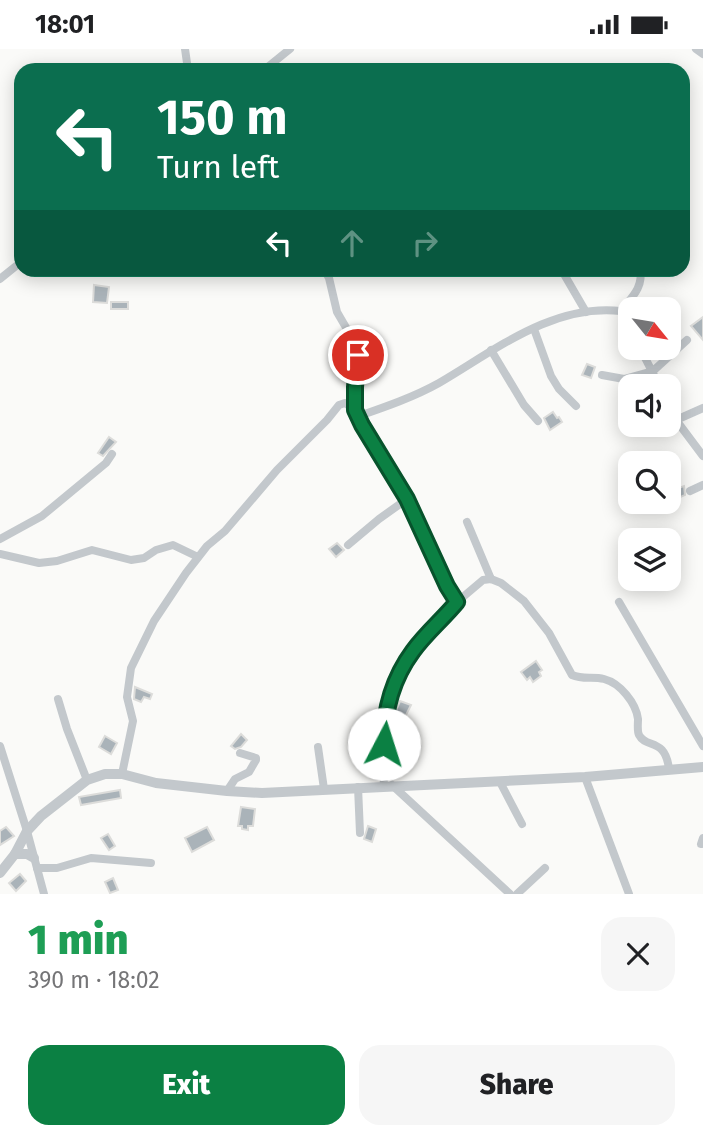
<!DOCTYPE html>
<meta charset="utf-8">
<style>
body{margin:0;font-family:"Fira Sans",sans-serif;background:#f6f6f6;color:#202124;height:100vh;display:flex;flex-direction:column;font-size:26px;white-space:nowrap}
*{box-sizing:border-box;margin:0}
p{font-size:23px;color:#757577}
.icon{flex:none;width:38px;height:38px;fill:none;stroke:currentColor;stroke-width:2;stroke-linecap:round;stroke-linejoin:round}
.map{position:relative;height:845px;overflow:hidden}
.drawer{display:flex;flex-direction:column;background:#fff;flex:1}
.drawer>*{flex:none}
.guide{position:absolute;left:14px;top:14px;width:676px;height:214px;border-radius:21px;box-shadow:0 4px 18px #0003;background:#0b6e4f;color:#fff;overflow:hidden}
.needle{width:46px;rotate:120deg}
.tools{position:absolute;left:618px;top:248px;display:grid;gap:14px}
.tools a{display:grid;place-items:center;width:63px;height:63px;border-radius:14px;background:#fff;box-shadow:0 4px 18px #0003;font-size:35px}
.pin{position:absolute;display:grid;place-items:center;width:60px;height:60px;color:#fff;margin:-30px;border:4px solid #fff;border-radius:50%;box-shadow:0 2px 7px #0007}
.me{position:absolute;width:77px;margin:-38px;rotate:5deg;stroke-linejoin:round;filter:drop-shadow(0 0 5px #0008)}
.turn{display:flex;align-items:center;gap:24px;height:147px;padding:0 28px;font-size:32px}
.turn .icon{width:91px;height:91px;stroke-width:2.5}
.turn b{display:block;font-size:49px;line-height:60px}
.lanes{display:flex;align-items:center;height:66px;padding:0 28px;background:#0003;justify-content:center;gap:35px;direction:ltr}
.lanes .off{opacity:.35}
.round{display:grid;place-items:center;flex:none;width:74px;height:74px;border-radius:21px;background:#f6f6f6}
.headline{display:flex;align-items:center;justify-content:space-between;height:119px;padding:0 28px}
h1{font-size:42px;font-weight:800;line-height:52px;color:#1e9e55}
.button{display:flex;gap:14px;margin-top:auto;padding:14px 28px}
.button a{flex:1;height:80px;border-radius:21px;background:#0b8043;color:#fff;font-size:28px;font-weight:800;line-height:80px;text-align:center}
.button a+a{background:#f6f6f6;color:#202124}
.status{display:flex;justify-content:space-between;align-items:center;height:49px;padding:0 35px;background:#fff;direction:ltr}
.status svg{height:19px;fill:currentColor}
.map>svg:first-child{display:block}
.building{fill:#aab3b9;stroke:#dcdcda;stroke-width:2}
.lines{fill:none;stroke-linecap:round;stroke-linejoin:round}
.minor{stroke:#c3c8cc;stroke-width:8}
.tertiary{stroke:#c3c8cc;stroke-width:10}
.route-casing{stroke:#07532c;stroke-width:18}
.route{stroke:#0b8043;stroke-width:12}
</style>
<div class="status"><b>18:01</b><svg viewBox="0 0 49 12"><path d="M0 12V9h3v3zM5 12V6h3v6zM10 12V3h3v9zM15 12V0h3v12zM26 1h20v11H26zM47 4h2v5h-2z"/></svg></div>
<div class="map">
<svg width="703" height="845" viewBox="0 0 703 845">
<rect width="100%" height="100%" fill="#fafaf8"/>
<g class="building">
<polygon points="94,236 109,238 107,254 93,253"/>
<rect x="111" y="253" width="17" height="7"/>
<polygon points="703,268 703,291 691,277"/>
<polygon points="587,315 595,318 591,329 582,326"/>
<polygon points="553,363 557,369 559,368 562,373 550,381 544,369"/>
<polygon points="109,388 116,393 103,407 98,404"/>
<polygon points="684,437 685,446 674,451 670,442"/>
<polygon points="337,494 344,501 336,508 329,500"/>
<polygon points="536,612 542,621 539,623 541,627 533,633 530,628 527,631 521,623"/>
<polygon points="135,638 152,645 150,650 144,648 141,653 134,650"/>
<polygon points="400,652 411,656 405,668 395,664"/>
<polygon points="241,685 247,691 241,698 235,700 231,697"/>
<polygon points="105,687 117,694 111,705 99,698"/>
<polygon points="120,741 121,749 81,756 79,748"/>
<polygon points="241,758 255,760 253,777 248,777 248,781 242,780 242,777 238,777"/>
<polygon points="368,777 376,780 372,793 364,790"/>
<polygon points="6,778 14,787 0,796 0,782"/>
<polygon points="207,778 214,791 192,803 185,789"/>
<polygon points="108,785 115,797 109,801 101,789"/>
<polygon points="20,825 26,832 16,842 9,834"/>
<polygon points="113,829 118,841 110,844 105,833"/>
</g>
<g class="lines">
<g class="minor">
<polyline points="185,0 188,21"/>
<polyline points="696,0 703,5"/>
<polyline points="264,21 290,0"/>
<polyline points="324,220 329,229 337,263 355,294 358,306 355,339 355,361"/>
<polyline points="561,220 586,263"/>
<polyline points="0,230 21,213"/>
<path d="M621 262C631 249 644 238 640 220"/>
<polyline points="621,262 625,266 630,279"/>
<polyline points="534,280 551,327 559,340 576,357"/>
<polyline points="640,299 660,338"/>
<polyline points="491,301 524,356 538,372"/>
<polyline points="602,326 624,330 653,322 687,291"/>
<polyline points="668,355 676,371 703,407"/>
<path d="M359 367C385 358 414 348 439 334 494 302 553 254 621 262"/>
<polyline points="676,371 703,359"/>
<polyline points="690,442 703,436"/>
<polyline points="467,473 491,530"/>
<polyline points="0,490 42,467 106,414 112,405"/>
<polyline points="348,496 379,470 407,450"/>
<polyline points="0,505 39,514 57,512 92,501 131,511 144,509 156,501 173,496 198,508"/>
<polyline points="619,553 703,697"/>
<polyline points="58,650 67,680 87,731"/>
<polyline points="0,697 27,782 44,845"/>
<polyline points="318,698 324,740"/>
<path d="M122 725 133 672 127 648 131 619 154 572 186 524 207 497 225 482 277 421 327 371 339 356 345 354C358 361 360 373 368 384 381 405 395 427 407 450 424 484 437 521 457 553"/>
<polyline points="585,728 629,845"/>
<polyline points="500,733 522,775"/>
<polyline points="392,736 510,845"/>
<path d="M384 737 383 717 385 671 399 623 414 600 440 572 457 553 483 531 491 530 501 534 524 552 549 584 572 626C583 631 593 627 604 630 620 634 636 654 638 670 638 675 637 682 639 686 646 700 665 688 669 720"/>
<polyline points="358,738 360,784"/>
<polyline points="227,742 235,730 249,723 256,711 256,709 240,704"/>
<polyline points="701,795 703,789"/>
<polyline points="37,819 57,819 91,809 151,814"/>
<polyline points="517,845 545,819"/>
</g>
<g class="tertiary">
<polyline points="15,805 27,805 34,809"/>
<polyline points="0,824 15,805 27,782 41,767 87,731 105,725 122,725 156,734 227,742 262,744 585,728 703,718"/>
</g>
</g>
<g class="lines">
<g class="route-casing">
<path id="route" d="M358 306 355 338V361L362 376 407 450 447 537 457 553C443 570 426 584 413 602 393 629 384 662 384 695"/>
</g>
<use href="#route" class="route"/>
</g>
</svg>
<div class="tools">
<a><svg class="needle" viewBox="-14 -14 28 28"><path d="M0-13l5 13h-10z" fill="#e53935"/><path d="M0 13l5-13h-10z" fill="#757577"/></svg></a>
<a><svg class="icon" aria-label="sound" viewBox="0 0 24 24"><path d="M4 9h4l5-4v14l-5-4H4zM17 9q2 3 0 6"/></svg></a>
<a><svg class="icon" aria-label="search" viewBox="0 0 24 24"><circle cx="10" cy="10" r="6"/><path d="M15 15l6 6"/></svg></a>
<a><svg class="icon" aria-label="layers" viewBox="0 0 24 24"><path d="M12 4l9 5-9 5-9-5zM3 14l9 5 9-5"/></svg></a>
</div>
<div class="pin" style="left:358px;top:306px;background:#d93025"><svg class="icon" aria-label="arrive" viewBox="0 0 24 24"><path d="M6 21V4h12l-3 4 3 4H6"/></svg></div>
<svg class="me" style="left:384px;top:695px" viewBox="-20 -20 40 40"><circle r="19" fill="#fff"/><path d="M0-13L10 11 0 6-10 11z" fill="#0b8043"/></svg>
<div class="guide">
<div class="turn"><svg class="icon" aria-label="left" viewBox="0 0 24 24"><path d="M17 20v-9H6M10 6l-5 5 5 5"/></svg><div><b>150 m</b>Turn left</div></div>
<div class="lanes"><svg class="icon" aria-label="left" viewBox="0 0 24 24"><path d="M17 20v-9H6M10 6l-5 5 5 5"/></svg><svg class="icon off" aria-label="ahead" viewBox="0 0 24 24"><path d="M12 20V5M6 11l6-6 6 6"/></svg><svg class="icon off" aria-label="right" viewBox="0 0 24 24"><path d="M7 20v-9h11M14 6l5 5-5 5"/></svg></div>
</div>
</div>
<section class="drawer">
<div class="headline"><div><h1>1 min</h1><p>390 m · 18:02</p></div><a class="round"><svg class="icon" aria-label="close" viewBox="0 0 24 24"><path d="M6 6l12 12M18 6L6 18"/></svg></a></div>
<div class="button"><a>Exit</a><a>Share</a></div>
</section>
